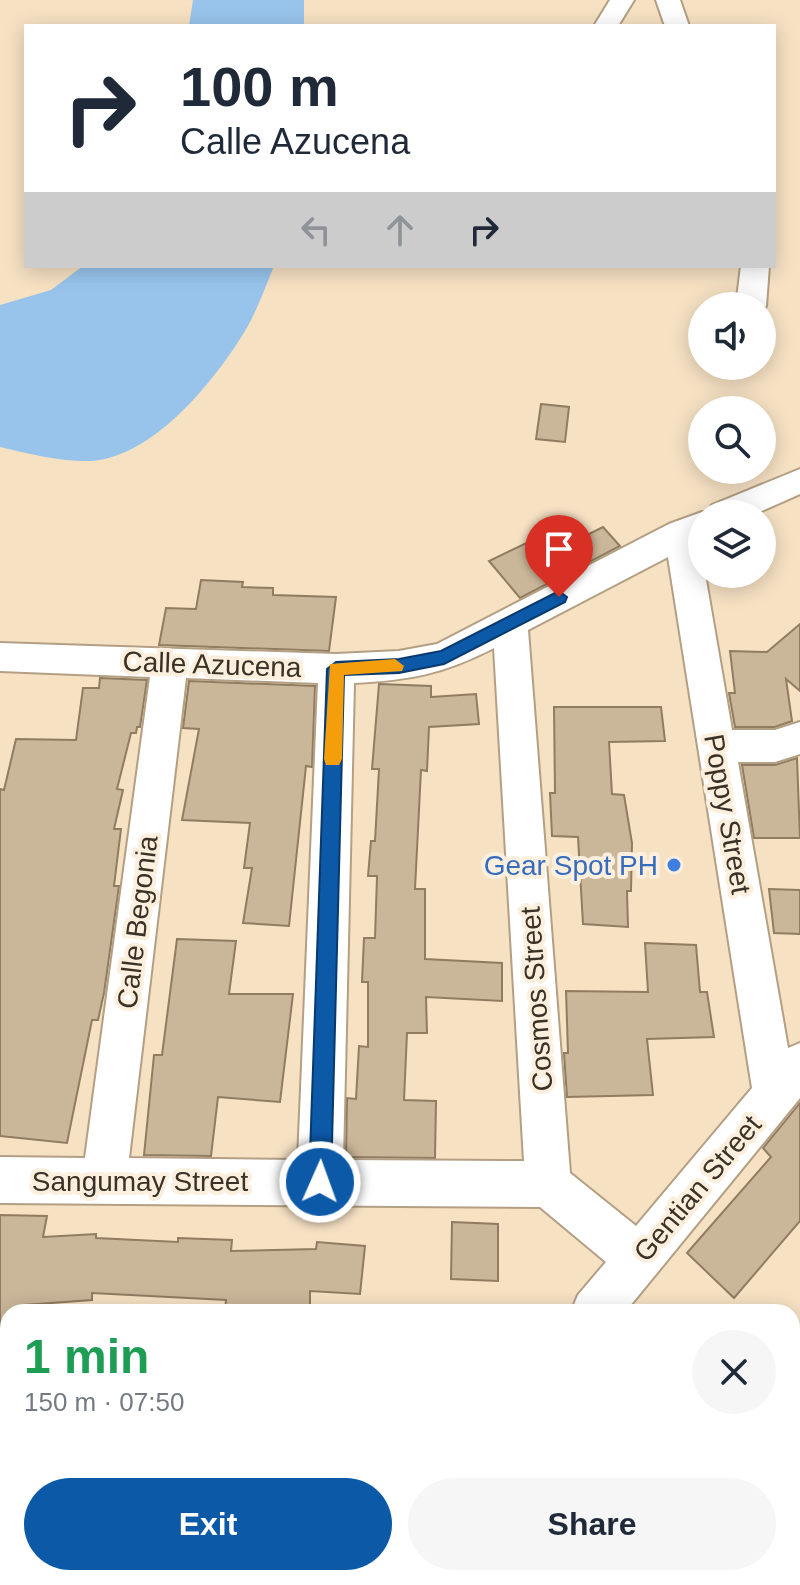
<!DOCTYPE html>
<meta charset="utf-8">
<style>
body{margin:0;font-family:Arial,sans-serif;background:#f6f6f7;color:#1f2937;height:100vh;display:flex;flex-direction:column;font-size:30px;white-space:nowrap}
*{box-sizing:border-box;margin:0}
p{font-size:26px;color:#747a83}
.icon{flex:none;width:44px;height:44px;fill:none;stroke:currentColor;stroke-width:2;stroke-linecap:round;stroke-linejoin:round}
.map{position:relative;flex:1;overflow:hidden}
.side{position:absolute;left:0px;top:1304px;width:800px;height:282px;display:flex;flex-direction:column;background:#fff;border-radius:24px 24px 0 0;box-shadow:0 4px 20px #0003}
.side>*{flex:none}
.guide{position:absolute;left:24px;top:24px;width:752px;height:244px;border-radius:0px;box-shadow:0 4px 20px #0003;background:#fff;color:#1f2937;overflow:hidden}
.fabs{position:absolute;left:688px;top:292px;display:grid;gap:16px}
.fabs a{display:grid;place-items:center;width:88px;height:88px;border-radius:50%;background:#fff;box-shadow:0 4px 20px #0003;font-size:40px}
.pin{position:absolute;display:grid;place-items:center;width:68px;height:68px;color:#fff;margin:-82px -34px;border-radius:50% 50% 50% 0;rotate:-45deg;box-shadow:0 0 8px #0007}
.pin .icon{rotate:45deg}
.me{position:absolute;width:88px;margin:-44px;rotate:2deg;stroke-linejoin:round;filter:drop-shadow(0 0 6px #0008)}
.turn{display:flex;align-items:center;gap:28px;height:168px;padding:0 24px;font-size:36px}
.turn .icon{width:104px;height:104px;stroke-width:2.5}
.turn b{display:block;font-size:56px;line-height:68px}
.lanes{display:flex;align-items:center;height:76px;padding:0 24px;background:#0003;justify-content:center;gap:40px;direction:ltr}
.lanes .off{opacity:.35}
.round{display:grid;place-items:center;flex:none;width:84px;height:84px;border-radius:42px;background:#f6f6f7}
.summary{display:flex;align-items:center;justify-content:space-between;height:136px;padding:0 24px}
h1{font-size:48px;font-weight:800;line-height:60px;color:#1e9e55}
.primary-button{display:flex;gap:16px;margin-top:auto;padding:16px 24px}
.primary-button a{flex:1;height:92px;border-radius:48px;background:#0c59a8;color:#fff;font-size:32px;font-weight:800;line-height:92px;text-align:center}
.primary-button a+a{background:#f6f6f7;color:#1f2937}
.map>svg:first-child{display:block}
.water{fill:#98c4ec}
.building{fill:#cab699;stroke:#8f7c61;stroke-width:2}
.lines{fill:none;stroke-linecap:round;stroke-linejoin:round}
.minor-casing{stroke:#b39f83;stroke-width:4}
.primary-casing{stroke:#b39f83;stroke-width:4}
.minor{fill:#fff;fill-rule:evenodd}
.primary{fill:#fff;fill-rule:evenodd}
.route{fill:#0c59a8;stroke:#083a6d;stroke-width:2}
.slow{fill:#f59e0b}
.shop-dot{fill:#3f7fe0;stroke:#fcefdd;stroke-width:3}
.labels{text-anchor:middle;stroke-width:8;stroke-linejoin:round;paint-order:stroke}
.street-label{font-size:28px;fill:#3a3226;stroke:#fcefdd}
.shop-label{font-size:28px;fill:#366cbe;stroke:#fcefdd;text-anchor:end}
</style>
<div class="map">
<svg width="800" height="1585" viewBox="0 0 800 1585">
<rect width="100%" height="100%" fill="#f6e1c3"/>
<g class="water">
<polygon points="193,0 304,0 304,26 189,26"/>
<path d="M83 266H274C264 290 255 317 240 339 210 386 152 457 91 461 60 462 30 454 0 447V305L51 290Z"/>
</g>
<g class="building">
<polygon points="541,404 569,407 565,442 536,439"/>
<polygon points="560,527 573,542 603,527 620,546 520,598 489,561"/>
<polygon points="201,580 243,582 242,587 273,588 273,595 336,597 329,651 159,645 166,608 196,609"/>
<polygon points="800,624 800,691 786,679 792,721 775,727 735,727 729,693 735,693 730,651 767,652"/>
<polygon points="100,678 147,680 140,727 137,727 136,733 131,733 117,789 123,790 114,829 121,829 114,886 119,886 104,993 98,1020 92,1020 67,1143 0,1136 0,789 4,790 16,739 76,740 83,688 99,688"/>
<polygon points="189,681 315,686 312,767 306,766 289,926 243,923 252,868 244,868 250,823 182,820 199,729 183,728"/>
<polygon points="379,684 431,686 431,697 476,694 479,724 429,727 427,771 421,770 415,889 425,889 425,959 502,963 502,1001 426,997 427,1033 407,1033 404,1100 436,1101 435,1158 346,1157 347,1098 356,1099 359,1046 368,1047 368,982 362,982 364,938 375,938 377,876 368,876 371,841 375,841 379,769 372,769"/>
<polygon points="554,707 661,707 665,741 609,742 612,794 624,795 632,843 631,891 627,891 628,927 583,924 578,837 552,836 550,793 555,793"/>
<polygon points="797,758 800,838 754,838 742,765 775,765"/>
<polygon points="769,889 800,890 800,934 774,933"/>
<polygon points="177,939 236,941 229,994 293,994 280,1102 218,1097 211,1156 144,1155 154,1055 162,1055"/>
<polygon points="645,943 696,945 700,992 707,992 714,1037 647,1039 653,1095 567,1097 564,1053 568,1053 566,991 648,992"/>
<polygon points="800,1103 800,1221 734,1298 687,1253 771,1157 763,1148"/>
<polygon points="0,1215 47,1216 43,1237 96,1234 96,1238 178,1242 178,1238 232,1240 231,1251 316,1249 317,1242 365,1246 360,1294 310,1291 310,1312 225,1312 226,1300 92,1293 92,1300 24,1305 23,1312 8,1312 8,1358 0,1357"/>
<polygon points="452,1222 498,1224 498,1281 451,1279"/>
</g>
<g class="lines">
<g class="minor-casing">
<g id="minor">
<polygon points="610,0 634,0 618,26 594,26"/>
<polygon points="656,0 680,0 689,26 665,26"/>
<polygon points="741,266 769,266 766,306 762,312 762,306 736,306"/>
<path d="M800 469V494L755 514H702V539L699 541 702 574H705L732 730H775L800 722V754L775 762H738L788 1048 800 1043V1098L625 1312H571L578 1295 606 1262 540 1207 0 1203V1157L85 1158 150 677 0 671V643L336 654 399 651 437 644 669 524 702 512 708 513 712 505ZM668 557 752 1088 636 1226 570 1173 528 630ZM494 648 524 1161 343 1160 354 683C411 680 443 674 494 648ZM186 678 318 683 298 1160 129 1158Z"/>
<polygon points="355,1578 409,1578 406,1585 352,1585"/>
</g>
</g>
<g class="primary-casing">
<g id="primary">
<rect x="0" y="1395" width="8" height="58"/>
<polygon points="400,1578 463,1578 466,1585 403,1585"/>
</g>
</g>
<use href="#minor" class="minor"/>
<use href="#primary" class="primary"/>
</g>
<polygon class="route" points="559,591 567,597 565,602 444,664 399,673 344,675 331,1182 328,1190 320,1193 312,1190 309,1182 327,669 336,662 399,659 441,651"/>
<polygon class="slow" points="395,659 404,666 402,671 344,675 342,759 339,765 326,765 324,759 330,664"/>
<circle class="shop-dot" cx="674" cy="865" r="8"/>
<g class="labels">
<g class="street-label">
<text transform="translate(212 664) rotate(2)" y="10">Calle Azucena</text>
<text transform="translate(728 814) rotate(80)" y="10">Poppy Street</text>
<text transform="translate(137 922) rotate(-83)" y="10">Calle Begonia</text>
<text transform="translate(536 999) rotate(-94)" y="10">Cosmos Street</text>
<text x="140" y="1191">Sangumay Street</text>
<text transform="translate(697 1188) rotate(-50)" y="10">Gentian Street</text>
</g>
<g class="shop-label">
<text x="658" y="875">Gear Spot PH</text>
</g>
</g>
</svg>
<div class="fabs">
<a><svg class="icon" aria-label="sound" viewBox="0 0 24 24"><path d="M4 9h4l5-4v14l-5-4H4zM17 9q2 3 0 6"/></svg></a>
<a><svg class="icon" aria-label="search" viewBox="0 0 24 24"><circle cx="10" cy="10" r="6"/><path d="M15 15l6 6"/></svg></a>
<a><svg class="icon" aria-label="layers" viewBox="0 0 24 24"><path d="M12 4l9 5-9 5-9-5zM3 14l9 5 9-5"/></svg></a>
</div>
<div class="pin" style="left:559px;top:597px;background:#d93025"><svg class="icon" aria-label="arrive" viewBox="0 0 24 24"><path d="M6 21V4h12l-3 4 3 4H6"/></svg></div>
<svg class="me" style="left:320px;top:1182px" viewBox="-20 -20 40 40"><circle r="17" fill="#0c59a8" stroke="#fff" stroke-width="3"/><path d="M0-11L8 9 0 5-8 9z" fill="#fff"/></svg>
<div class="guide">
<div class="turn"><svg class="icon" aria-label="right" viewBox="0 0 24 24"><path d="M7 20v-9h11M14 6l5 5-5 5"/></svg><div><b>100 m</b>Calle Azucena</div></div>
<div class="lanes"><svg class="icon off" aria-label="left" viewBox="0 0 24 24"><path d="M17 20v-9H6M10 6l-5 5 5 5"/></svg><svg class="icon off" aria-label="ahead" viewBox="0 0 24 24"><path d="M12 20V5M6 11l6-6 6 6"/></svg><svg class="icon" aria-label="right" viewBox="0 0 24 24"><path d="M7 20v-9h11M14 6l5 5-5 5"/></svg></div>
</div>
<section class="side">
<div class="summary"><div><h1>1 min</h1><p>150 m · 07:50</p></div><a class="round"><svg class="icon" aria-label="close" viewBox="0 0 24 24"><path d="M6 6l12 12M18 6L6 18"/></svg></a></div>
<div class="primary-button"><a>Exit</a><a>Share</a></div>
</section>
</div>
